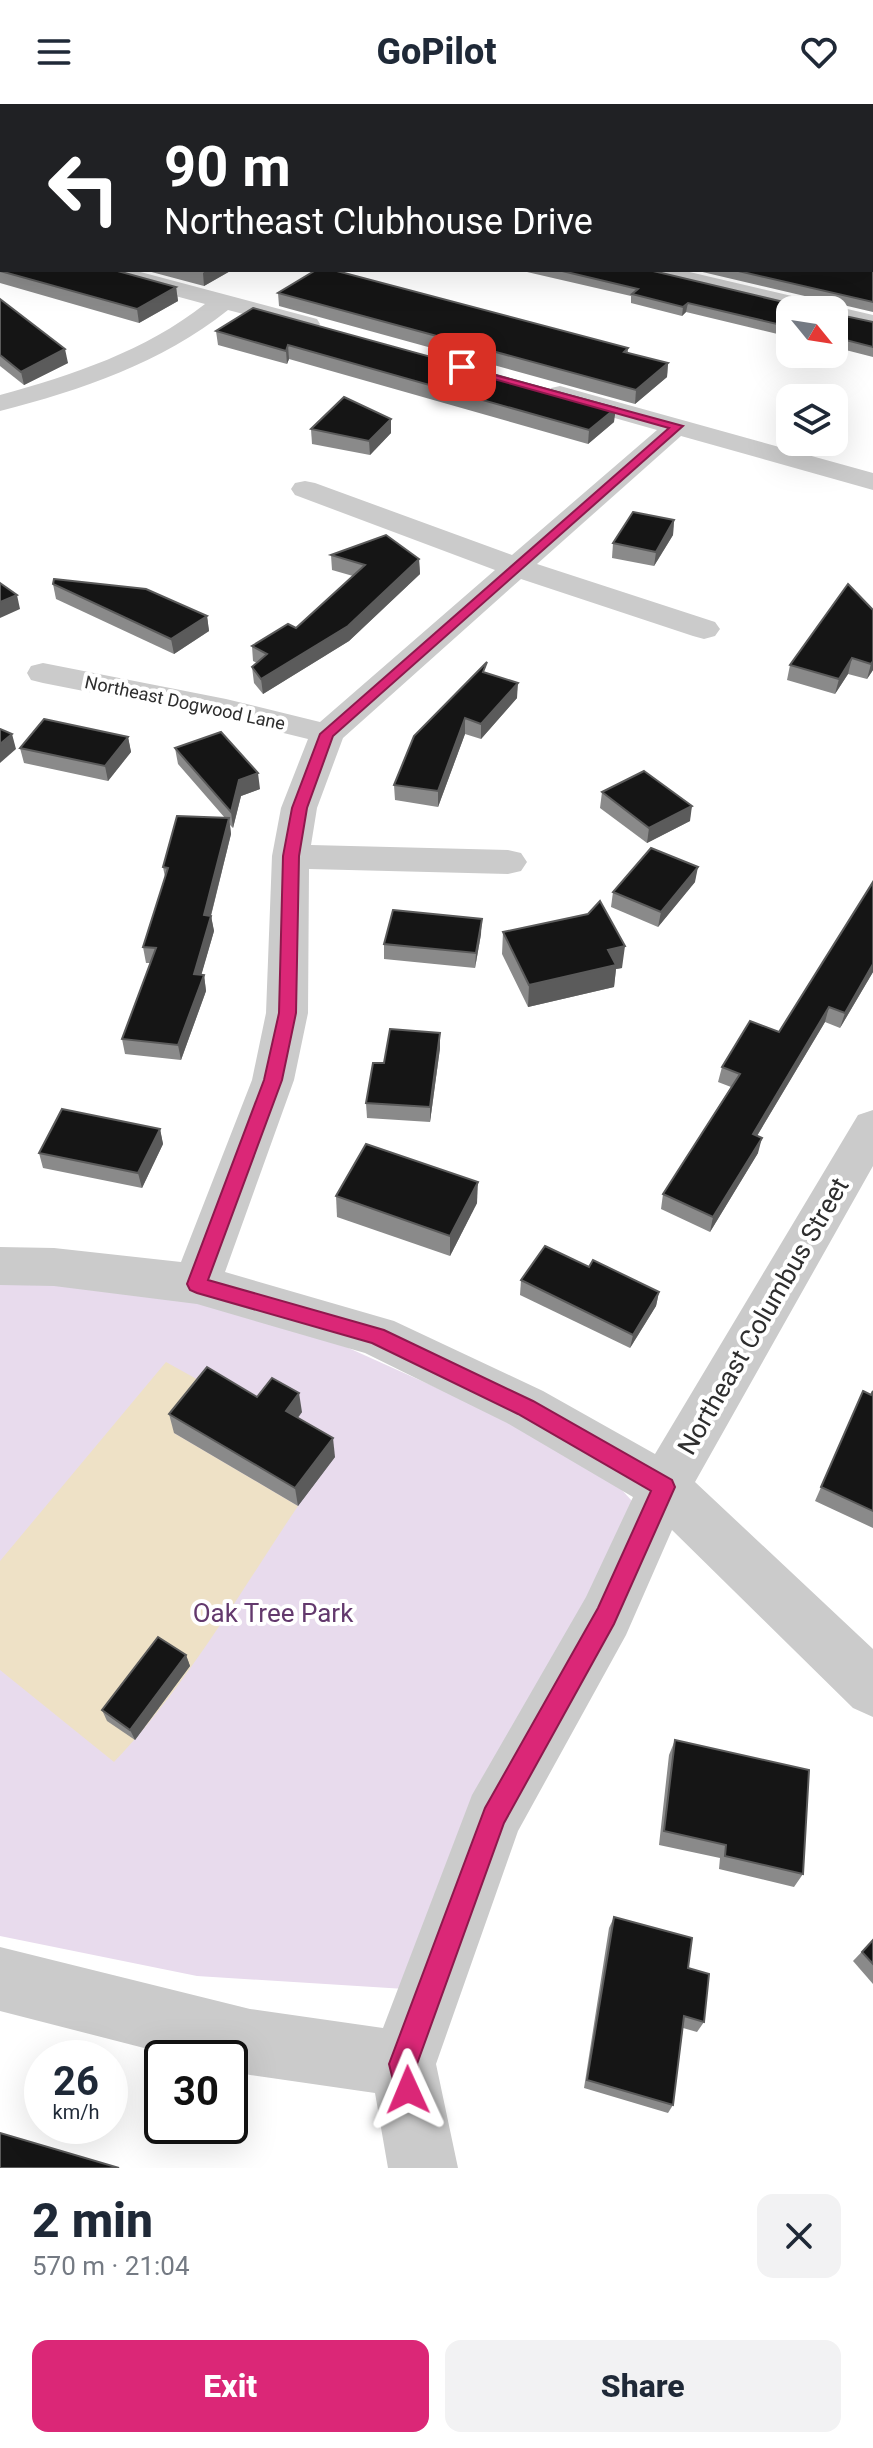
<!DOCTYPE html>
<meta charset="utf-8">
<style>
body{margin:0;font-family:Roboto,sans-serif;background:#f2f2f3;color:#1f2937;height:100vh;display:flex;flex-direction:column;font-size:30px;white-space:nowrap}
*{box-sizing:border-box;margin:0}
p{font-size:26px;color:#747a83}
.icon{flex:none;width:44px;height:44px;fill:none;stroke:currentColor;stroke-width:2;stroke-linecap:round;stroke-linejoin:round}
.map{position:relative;height:2064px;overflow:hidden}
.sheet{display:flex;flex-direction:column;background:#fff;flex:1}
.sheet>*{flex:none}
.top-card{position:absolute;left:0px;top:0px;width:874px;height:168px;box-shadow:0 8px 32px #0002;background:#202124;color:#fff;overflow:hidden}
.needle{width:52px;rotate:120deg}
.fabs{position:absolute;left:776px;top:192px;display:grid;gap:16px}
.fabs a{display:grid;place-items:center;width:72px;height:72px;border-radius:16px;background:#fff;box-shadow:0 8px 32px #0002;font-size:40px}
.speed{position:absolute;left:24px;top:1936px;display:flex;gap:16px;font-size:40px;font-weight:700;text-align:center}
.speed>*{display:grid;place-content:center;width:104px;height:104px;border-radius:50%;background:#fff;box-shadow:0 8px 32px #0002;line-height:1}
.speed small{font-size:20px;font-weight:400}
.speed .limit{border:4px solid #111;border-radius:12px;background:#fff;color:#111}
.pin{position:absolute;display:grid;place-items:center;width:68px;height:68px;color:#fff;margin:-34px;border-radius:16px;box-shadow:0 4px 12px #0006}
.me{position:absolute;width:88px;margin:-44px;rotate:359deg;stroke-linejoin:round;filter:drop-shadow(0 0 6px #0008)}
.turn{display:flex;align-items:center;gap:28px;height:168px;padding:0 32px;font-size:36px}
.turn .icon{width:104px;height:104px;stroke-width:2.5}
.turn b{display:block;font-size:56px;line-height:68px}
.round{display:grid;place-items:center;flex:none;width:84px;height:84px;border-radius:16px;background:#f2f2f3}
.head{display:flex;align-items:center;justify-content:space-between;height:136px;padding:0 32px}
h1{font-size:48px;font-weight:800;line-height:60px}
.action{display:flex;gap:16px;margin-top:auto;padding:16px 32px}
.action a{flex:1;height:92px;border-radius:16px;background:#db2777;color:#fff;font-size:32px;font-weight:800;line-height:92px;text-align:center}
.action a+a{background:#f2f2f3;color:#1f2937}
header{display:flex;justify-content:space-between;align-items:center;height:104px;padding:0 32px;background:#fff;font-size:36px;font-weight:800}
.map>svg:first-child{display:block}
.green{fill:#e8dbed}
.water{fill:#eee1c6}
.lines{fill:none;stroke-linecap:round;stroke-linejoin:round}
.street{fill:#cbcbcb;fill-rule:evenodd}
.secondary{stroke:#b8b8b8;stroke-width:44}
.wall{fill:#8a8a8a}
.shaded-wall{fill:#5b5b5b}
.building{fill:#151515;stroke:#5b5b5b;stroke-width:2}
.route{fill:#db2777;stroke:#8e194d;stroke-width:2}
.labels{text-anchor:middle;stroke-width:8;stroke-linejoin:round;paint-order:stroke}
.far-street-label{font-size:18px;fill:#2e2e2e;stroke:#fff}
.near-street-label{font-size:26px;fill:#2e2e2e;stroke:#fff}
.near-park-label{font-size:26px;fill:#63396d;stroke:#fff}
</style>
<header><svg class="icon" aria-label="menu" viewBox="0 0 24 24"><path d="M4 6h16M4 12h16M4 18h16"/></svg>GoPilot<svg class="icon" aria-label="heart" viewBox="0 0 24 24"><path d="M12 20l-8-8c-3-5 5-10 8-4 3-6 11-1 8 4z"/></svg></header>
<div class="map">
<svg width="873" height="2064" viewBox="0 0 873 2064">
<rect width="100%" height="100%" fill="#fff"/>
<polygon class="green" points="0,1170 156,1187 302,1223 455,1292 601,1363 632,1397 405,1885 197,1872 0,1832"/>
<path class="water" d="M166 1258 211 1283 174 1329 298 1402C240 1488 186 1583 114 1658L0 1566V1457Z"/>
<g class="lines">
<g class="street">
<polygon points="260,0 286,0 288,2 261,2"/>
<path d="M95 166H133L317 215 320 220 317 225 308 227 228 206C161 259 82 286 0 307V291C73 271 145 247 205 200L98 171Z"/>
<polygon points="641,166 681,166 873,211 873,225 834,216 834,206 791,206 644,171"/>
<polygon points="560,282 873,369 873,386 681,332 537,460 715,518 720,525 715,532 704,535 693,532 521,475 343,634 317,704 311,741 508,746 521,749 527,758 521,767 508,770 309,765 308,909 294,976 225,1168 394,1217 543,1287 655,1350 858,1011 873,1006 873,1062 695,1378 873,1545 873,1613 853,1604 672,1426 626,1531 518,1727 436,1960 458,2064 388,2064 375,1989 250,1971 230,1966 230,1954 183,1954 0,1907 0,1843 250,1905 383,1924 472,1691 586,1493 633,1393 507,1319 365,1249 197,1200 54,1182 0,1181 0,1143 54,1144 181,1158 252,976 266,909 272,752 281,704 308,635 226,615 43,579 31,576 27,569 31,562 43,559 226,595 320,618 495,466 295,391 291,385 295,379 305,377 315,379 512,451 657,326 551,296 547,290 551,284"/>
</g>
<g class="secondary">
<polyline points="230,2 235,0"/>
<polyline points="0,108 2,107"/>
</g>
</g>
<g class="wall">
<polygon points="472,0 873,0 873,15 872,15 872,2 482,2"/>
<polygon points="873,109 873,208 694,166 872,166"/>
<polygon points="0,136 2,166 176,183 178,197 139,219 0,179"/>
<polygon points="144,166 232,166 204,182"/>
<polygon points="527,166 649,166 792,200 833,200 835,210 873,218 873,253 834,243 834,206 790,206 790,233 686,208 682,212 631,199 631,192 527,168"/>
<polygon points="278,189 628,244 628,249 668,259 667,273 635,300 279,202"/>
<polygon points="0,195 68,259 24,281 0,262"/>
<polygon points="253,204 614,318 588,340 289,255 287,260 218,241 216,227"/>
<polygon points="391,315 391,329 370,351 312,340 311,325"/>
<polygon points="674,416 673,431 654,462 612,454 613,439"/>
<polygon points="331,451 419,455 420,470 349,537 263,590 254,579 252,563 257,559 253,557 252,542 296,524 353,472 332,466"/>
<polygon points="53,480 207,512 209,527 174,550 56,495"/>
<polygon points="848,480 873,566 867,575 848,570 835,590 787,576 790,561"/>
<polygon points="486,569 517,594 481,635 465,630 438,703 395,696 394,681"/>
<polygon points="128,633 131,648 108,677 24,659 20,644"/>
<polygon points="175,644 260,685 241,692 233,724 230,721 231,730 211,812 214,827 201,871 204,871 206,887 181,956 125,950 122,935 151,859 146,859 143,843 165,773 163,763 225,714 178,660"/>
<polygon points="602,688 690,717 647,739 600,704"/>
<polygon points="695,778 658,823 611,803 613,788"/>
<polygon points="873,778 873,868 840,924 825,918 757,1032 758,1049 710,1128 661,1105 663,1090 731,983 718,978 722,963 779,928"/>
<polygon points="503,828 622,864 616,865 614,883 528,903 502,850"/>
<polygon points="481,830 475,864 384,855 384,840"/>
<polygon points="440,944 430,1018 367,1014 366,999 384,959"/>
<polygon points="160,1025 163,1040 142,1084 43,1064 39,1049"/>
<polygon points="336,1092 477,1099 450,1152 337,1113"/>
<polygon points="589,1163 659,1188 656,1202 630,1244 520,1191 521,1176"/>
<polygon points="863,1287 871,1291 873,1287 873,1424 815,1397"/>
<polygon points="257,1293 302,1308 298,1314 335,1353 298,1402 174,1329 169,1310"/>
<polygon points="186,1551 190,1562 135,1636 107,1617 102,1606"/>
<polygon points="675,1636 803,1770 794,1783 719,1765 720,1754 659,1741 669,1651"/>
<polygon points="614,1813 688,1864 704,1918 697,1928 683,1924 673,2001 668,2009 584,1984 609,1824"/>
<polygon points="873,1836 873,1880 853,1857"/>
</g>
<g class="shaded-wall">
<polygon points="118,0 145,0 140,2 114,2"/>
<polygon points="2,52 2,64 0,65 0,53"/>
<polygon points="207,166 232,166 204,182 203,169"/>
<polygon points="176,183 178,197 139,219 137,205"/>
<polygon points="688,199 686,208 682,212 683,203"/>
<polygon points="288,241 289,255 287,260 286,247"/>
<polygon points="65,245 68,259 24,281 21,268"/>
<polygon points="668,259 667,273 635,300 636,286"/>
<polygon points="616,304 614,318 588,340 589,326"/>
<polygon points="391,315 391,329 370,351 369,337"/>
<polygon points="674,416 673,431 654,462 656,448"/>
<polygon points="419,455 420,470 349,537 263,590 261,575"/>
<polygon points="17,491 20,505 0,514 0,498"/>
<polygon points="207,512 209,527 174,550 171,535"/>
<polygon points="852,554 848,570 835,590 839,575"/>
<polygon points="873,557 873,566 867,575 871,560"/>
<polygon points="518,579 517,594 481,635 481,620"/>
<polygon points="465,614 465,630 438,703 438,687"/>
<polygon points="12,630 16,645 0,659 0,640"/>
<polygon points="128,633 131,648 108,677 105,662"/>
<polygon points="258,669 260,685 241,692 233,724 231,708 239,676"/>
<polygon points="692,702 690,717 647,739 649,724"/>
<polygon points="229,714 231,730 207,827 204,811"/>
<polygon points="698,763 695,778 658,823 661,808"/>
<polygon points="211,812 214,827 197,886 194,870"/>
<polygon points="482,815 481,830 475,864 476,849"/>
<polygon points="625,842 622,864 616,865 614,883 528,903 529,881 608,846"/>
<polygon points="873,860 873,868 840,924 845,909"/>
<polygon points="204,871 206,887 181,956 178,941"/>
<polygon points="829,903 825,918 749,1045 753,1030"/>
<polygon points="440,929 440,944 430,1018 430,1003"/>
<polygon points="160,1025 163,1040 142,1084 138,1069"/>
<polygon points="762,1034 758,1049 710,1128 713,1113"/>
<polygon points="478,1078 477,1099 450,1152 450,1132"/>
<polygon points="659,1188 656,1202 630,1244 633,1231"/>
<polygon points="299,1289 302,1308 288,1326 286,1307"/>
<polygon points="333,1334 335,1353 298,1402 295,1384"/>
<polygon points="186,1551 190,1562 135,1636 130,1626"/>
</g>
<g class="building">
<polygon points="0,0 118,0 114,2 2,2 2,34 0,34"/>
<polygon points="492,0 873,0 873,7 872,7 872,2 492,2"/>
<polygon points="872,15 873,20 872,94"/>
<polygon points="872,109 873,109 873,198 734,166 872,166"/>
<polygon points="2,129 2,166 114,166 176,183 137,205 0,167 0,136"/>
<polygon points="316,166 333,166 628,244 624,248 668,259 636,286 278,189"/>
<polygon points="558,166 649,166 792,200 833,200 835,210 873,218 873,243 834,233 834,206 790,206 790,223 688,199 683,203 632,190 638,185"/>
<polygon points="0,195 65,245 21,268 0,251"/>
<polygon points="253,204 616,304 589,326 288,241 286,247 216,227"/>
<polygon points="344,293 391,315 369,337 311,325"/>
<polygon points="633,408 674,416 656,448 613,439"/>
<polygon points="386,431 419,455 348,522 261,575 252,563 267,550 252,542 288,520 296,524 365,461 331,451"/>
<polygon points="54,475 146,485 207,512 171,535 53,480"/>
<polygon points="0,479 17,491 0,498"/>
<polygon points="848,480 873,506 873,557 871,560 852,554 839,575 790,561"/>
<polygon points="487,558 483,568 518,579 481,620 465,614 438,687 394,681 414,632"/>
<polygon points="44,615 128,633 105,662 20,644"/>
<polygon points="0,625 12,630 0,640"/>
<polygon points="221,628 258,669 239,676 231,708 175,644"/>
<polygon points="644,667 692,702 649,724 602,688"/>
<polygon points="177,712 229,714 204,811 211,812 194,870 204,871 178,941 122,935 156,844 143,843 168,764 163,763"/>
<polygon points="651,744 698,763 661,808 613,788"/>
<polygon points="873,778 873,860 845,909 829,903 753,1030 762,1034 713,1113 663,1090 740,970 722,963 750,917 779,928"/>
<polygon points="600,797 625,842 608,846 616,861 529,881 503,828 588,810"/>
<polygon points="393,806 482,815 476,849 384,840"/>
<polygon points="390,925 440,929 430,1003 366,999 373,959 384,959"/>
<polygon points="62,1005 160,1025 138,1069 39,1049"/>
<polygon points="366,1040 478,1078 450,1132 336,1092"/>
<polygon points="545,1142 589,1163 593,1156 659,1188 633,1231 521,1176"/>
<polygon points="207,1263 257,1293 272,1274 299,1289 286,1307 333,1334 295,1384 169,1310"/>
<polygon points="863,1287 871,1291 873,1287 873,1407 821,1383"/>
<polygon points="158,1533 186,1551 130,1626 102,1606"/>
<polygon points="675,1636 809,1666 803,1770 725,1752 726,1741 664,1727"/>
<polygon points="614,1813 692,1834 688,1864 709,1870 704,1918 684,1912 673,2001 587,1976"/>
<polygon points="873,1836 873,1860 862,1848"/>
<polygon points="0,2029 119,2064 0,2064"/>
</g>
<polygon class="route" points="458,261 683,322 333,632 307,704 299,752 296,909 282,976 208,1176 384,1226 533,1297 672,1376 675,1383 614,1520 504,1719 417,1960 422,1986 418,1996 408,2000 398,1996 389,1960 485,1704 598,1504 651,1387 518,1310 372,1239 197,1189 190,1186 187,1180 264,976 279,909 283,752 292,704 320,630 669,324 458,265"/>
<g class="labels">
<g class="far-street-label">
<text transform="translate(185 599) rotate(12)" y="6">Northeast Dogwood Lane</text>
</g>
<g class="near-street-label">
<text transform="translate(763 1212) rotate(-60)" y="9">Northeast Columbus Street</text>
</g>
<g class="near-park-label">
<text x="273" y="1518">Oak Tree Park</text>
</g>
</g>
</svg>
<div class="fabs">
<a><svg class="needle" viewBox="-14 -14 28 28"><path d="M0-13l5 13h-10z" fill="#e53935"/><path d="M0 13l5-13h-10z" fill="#747a83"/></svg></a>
<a><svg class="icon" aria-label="layers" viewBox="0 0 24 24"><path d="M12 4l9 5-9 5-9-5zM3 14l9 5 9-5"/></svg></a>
</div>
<div class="speed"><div>26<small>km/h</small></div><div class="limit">30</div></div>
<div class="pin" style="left:462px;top:263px;background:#d93025"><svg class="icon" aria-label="arrive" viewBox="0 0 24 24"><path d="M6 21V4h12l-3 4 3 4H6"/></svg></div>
<svg class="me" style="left:408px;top:1986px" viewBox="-20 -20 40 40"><path d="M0-17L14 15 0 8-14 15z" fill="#db2777" stroke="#fff" stroke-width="4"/></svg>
<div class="top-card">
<div class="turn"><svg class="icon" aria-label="left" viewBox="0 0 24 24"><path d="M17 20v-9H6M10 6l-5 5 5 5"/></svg><div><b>90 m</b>Northeast Clubhouse Drive</div></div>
</div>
</div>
<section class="sheet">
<div class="head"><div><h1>2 min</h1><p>570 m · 21:04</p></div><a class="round"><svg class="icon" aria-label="close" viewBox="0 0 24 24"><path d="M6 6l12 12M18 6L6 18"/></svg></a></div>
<div class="action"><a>Exit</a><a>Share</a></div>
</section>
